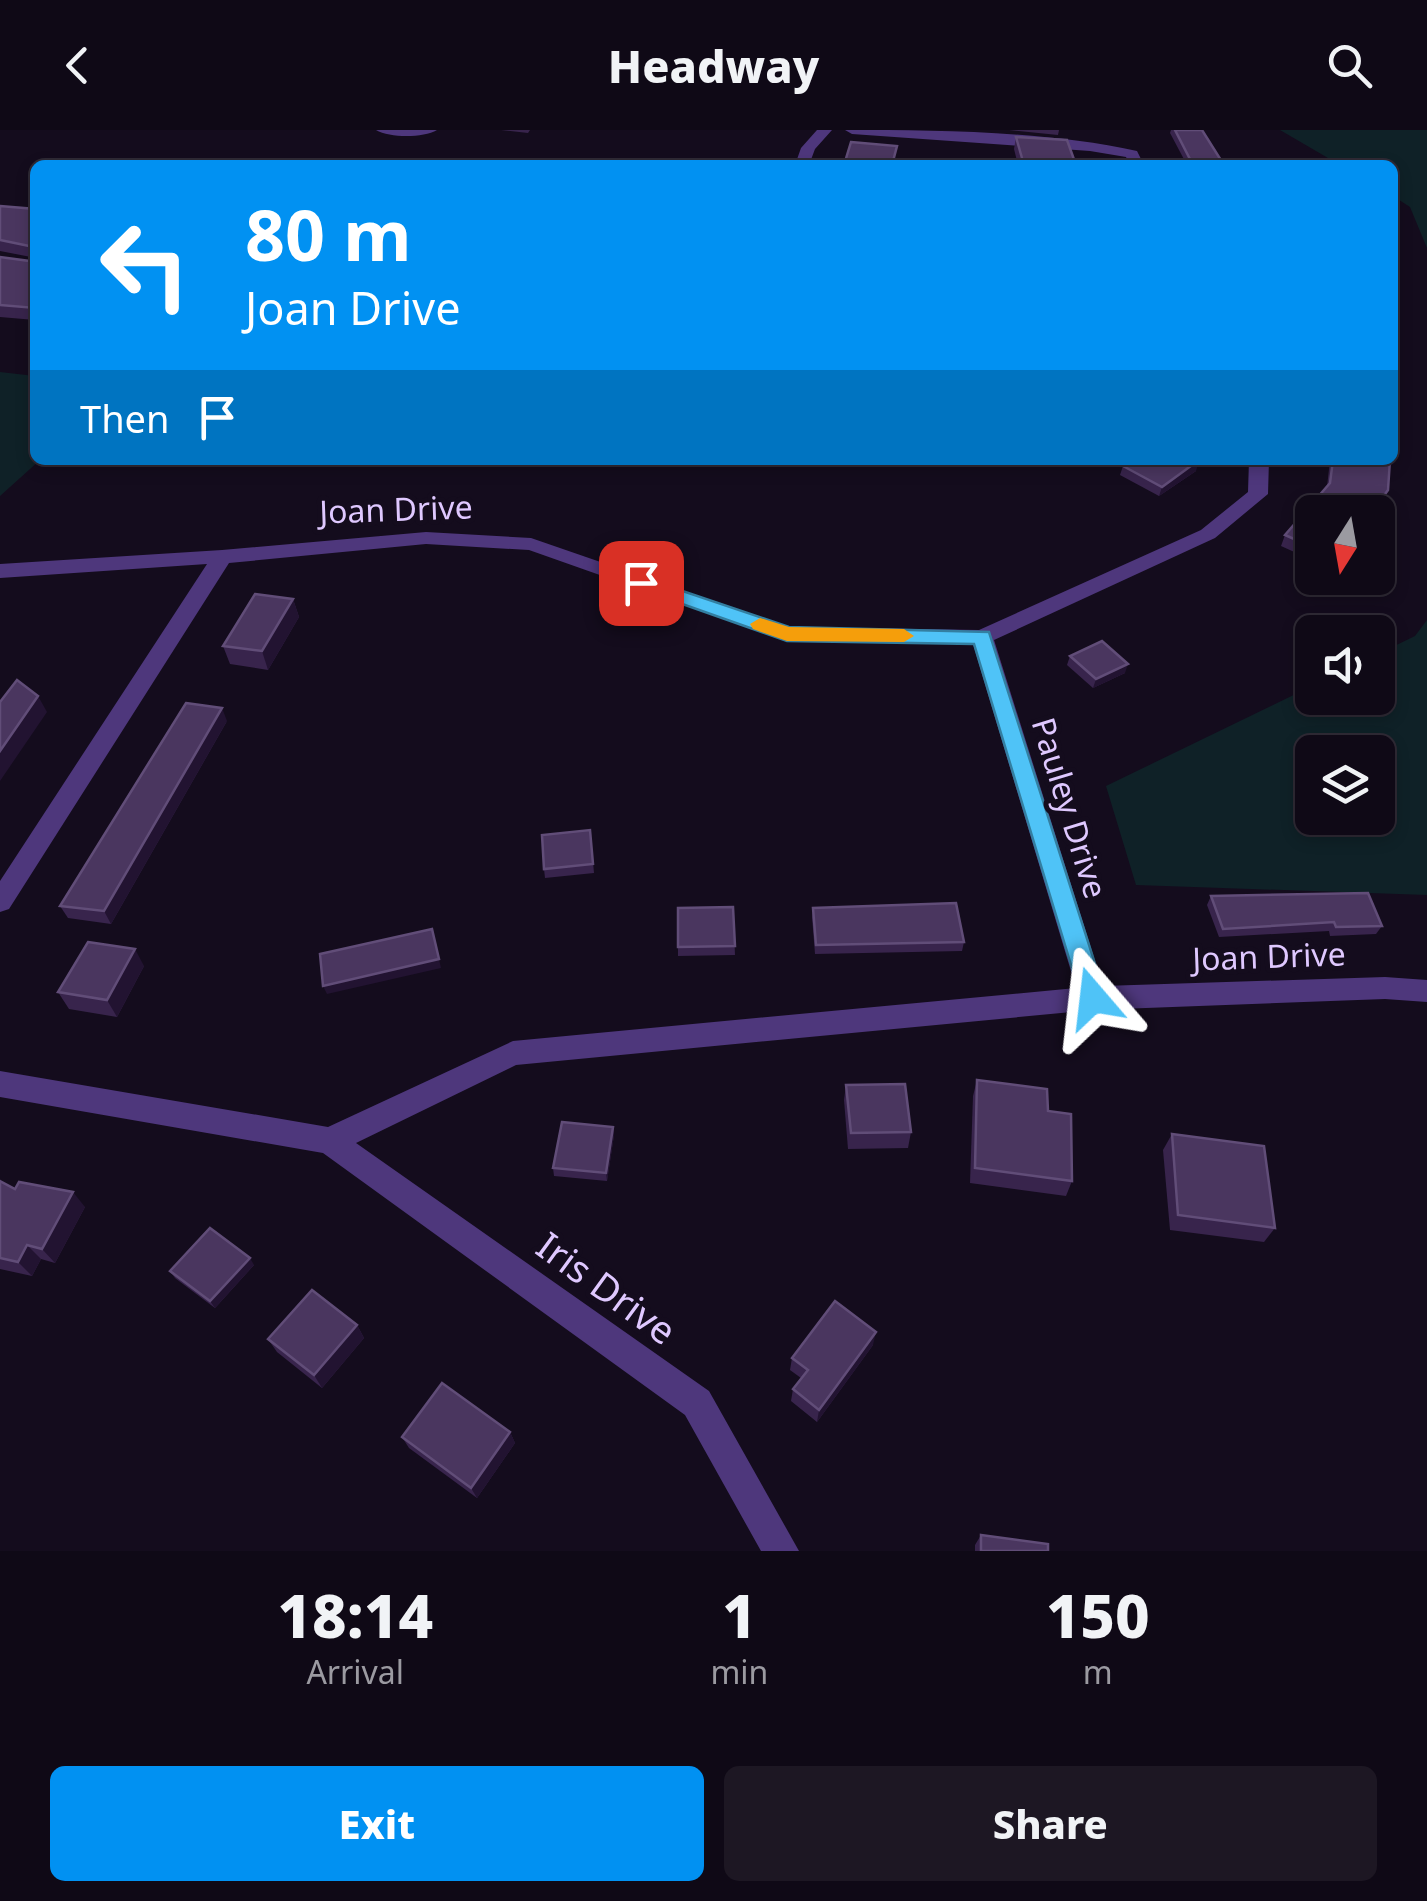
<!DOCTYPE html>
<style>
body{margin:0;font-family:"Noto Sans",sans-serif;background:#1d1723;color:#f1f3f6;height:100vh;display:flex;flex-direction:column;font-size:38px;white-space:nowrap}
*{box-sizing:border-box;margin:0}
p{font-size:32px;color:#9b9aa1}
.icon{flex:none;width:55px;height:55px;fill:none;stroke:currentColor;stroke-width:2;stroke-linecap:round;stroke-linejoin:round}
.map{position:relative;height:1421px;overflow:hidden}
.drawer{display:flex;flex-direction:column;background:#0f0916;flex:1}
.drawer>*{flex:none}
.hud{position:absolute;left:30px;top:30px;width:1368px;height:305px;border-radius:15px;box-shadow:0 5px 15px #0003,0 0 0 2px #2f2a35;background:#0191f2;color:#fff;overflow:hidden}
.needle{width:65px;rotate:191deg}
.buttons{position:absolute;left:1295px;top:365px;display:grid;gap:20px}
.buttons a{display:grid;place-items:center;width:100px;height:100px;border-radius:15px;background:#0f0916;box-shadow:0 5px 15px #0003,0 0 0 2px #2f2a35;font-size:50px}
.pin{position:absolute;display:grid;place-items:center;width:85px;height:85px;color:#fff;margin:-42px;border-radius:20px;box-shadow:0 5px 15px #0006}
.me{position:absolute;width:110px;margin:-55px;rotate:343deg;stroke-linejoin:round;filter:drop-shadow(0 0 8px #0008)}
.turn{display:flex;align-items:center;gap:35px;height:210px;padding:0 50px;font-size:45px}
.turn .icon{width:130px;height:130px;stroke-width:2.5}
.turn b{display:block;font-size:70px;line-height:85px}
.then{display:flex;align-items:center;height:95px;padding:0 50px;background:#0003;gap:20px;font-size:38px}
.eta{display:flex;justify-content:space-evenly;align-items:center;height:170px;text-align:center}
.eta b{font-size:60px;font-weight:800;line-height:70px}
.cta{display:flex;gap:20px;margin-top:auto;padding:20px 50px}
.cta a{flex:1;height:115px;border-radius:15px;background:#0191f2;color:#fff;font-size:40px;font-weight:800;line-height:115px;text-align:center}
.cta a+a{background:#1d1723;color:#f1f3f6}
header{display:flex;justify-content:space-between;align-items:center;height:130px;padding:0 50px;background:#0f0916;font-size:45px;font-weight:800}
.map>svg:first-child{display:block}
.green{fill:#0f2127;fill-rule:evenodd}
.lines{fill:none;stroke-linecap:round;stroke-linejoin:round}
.street{fill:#4e377c;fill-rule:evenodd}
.wall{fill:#38244c}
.shaded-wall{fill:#221331}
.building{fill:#4a365f;stroke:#614d78;stroke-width:2.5}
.route{fill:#4fc3f7;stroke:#337fa1;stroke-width:2.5}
.slow{fill:#f59e0b}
.labels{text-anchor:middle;stroke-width:10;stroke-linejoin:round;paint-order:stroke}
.street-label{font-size:32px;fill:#dfc8ff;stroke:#140c1d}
.near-street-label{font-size:38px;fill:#dfc8ff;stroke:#140c1d}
</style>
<header><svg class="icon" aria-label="back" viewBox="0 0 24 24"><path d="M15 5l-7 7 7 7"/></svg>Headway<svg class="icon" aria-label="search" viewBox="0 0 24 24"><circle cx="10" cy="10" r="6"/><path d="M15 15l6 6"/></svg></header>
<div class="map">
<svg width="1427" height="1421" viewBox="0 0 1427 1421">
<rect width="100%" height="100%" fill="#140c1d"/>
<g class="green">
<polygon points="1280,0 1427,0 1427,118 1410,77 1393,66 1392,35 1340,35"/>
<polygon points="0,242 35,246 35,330 40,330 0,366"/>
<path d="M1427 490V765L1136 755 1106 656 1312 556V568H1378V524L1415 506ZM1312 622H1378V688H1312Z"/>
</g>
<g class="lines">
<g class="street">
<path d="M376 0H437C423 8 390 8 376 0Z"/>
<polygon points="817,0 832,0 815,19 809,35 795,35 801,18"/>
<path d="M845 0C938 0 1046 1 1137 21L1144 35H1130L1126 27 1090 21 852 4Z"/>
<polygon points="1249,330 1269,330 1268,364 1215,408 994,510 1103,856 1385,847 1427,850 1427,872 1385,869 1093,880 516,935 356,1013 709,1261 799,1421 761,1421 685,1285 323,1023 0,967 0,941 328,997 513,911 1076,858 973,514 787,511 529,420 426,414 229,433 9,779 0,782 0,751 207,434 0,448 0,434 222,420 426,402 531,408 789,497 979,500 1201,400 1248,362"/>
</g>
</g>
<g class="wall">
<polygon points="501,0 530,0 528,3"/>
<polygon points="1009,0 1059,0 1058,5"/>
<polygon points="1171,0 1202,0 1224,35 1187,35 1170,3"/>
<polygon points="1016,7 1076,35 1018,35 1014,19"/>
<polygon points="0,76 35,79 35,190 0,187 0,127 30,131 31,127 0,121 0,123"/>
<polygon points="1330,330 1390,330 1383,371 1312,382 1312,430 1281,416 1285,405 1327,357"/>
<polygon points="1123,336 1196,341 1159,366 1120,345"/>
<polygon points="293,469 299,487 268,540 230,534 223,516"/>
<polygon points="1070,526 1125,543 1093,558 1067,535"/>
<polygon points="227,591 111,794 68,788 60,776"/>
<polygon points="590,700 594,743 545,748 544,739"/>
<polygon points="1211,766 1382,796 1376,804 1330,806 1329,801 1219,807 1207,775"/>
<polygon points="733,777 735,825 678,826 678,778"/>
<polygon points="813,778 964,812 962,821 815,824 812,787"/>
<polygon points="144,836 117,887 69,879 58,862"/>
<polygon points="977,950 1072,1051 1066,1066 970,1053 973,966"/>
<polygon points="846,955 911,1002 908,1018 848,1019 844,970"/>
<polygon points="613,997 614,1005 607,1051 554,1046 553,1038"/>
<polygon points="1172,1004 1275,1098 1264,1112 1170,1100 1163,1020"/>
<polygon points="0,1051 15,1059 85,1077 55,1133 41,1129 32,1146 0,1139"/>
<polygon points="254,1135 215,1178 175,1148 170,1141"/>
<polygon points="357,1195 364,1208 322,1258 277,1222 268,1209"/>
<polygon points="873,1215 817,1292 791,1271 793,1259 801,1248 790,1240 792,1228"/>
<polygon points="510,1302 515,1313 477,1368 409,1318 402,1307"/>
<polygon points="981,1405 1048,1421 975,1421 975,1415"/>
</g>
<g class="shaded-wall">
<polygon points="1199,331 1196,341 1159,366 1162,357"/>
<polygon points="293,469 299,487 268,540 262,521"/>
<polygon points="1128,534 1125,543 1093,558 1096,549"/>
<polygon points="38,566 47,582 0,651 0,621"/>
<polygon points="222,578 227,591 111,794 104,781"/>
<polygon points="432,799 441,838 327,864 323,856"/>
<polygon points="135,819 144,836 117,887 107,870"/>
<polygon points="613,997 614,1005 607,1051 606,1043"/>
<polygon points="73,1062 85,1077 55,1133 42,1119"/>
<polygon points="27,1115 41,1129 32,1146 18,1132"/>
<polygon points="250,1128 254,1135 215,1178 210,1171"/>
<polygon points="357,1195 364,1208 322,1258 314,1245"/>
<polygon points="876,1202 873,1215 817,1292 819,1280"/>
<polygon points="510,1302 515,1313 477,1368 471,1358"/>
</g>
<g class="building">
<polygon points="1175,0 1202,0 1224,35 1193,35"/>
<polygon points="1016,7 1067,10 1076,35 1024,35"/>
<polygon points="851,12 897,16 892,35 844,35"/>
<polygon points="0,76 35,79 35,178 0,175 0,127 30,131 34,117 0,110"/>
<polygon points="1132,330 1199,330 1162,357 1123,336"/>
<polygon points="1333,330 1390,330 1388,360 1372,382 1312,382 1312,417 1285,405 1330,353"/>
<polygon points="255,464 293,469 262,521 223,516"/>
<polygon points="1102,511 1128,534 1096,549 1070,526"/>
<polygon points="17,550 38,566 0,621 0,572"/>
<polygon points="186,573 222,578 104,781 60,776"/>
<polygon points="590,700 593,734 544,739 542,705"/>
<polygon points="1368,763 1382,796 1336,797 1334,792 1223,799 1211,766"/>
<polygon points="956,773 964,812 816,815 813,778"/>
<polygon points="733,777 735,816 678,817 678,778"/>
<polygon points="432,799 439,829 323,856 320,824"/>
<polygon points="88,812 135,819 107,870 58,862"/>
<polygon points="977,950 1047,959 1048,981 1071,984 1072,1051 975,1038"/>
<polygon points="905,954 911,1002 851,1003 846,955"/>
<polygon points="562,992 613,997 606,1043 553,1038"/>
<polygon points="1172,1004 1264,1016 1275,1098 1178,1085"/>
<polygon points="0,1051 15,1059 19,1052 73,1062 42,1119 27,1115 18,1132 0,1128"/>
<polygon points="210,1098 250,1128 210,1171 170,1141"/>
<polygon points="312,1160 357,1195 314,1245 268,1209"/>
<polygon points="835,1171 876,1202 819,1280 793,1259 808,1240 792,1228"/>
<polygon points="442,1253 510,1302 471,1358 402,1307"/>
<polygon points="981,1405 1048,1414 1048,1421 981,1421"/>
</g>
<polygon class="route" points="641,447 789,497 989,502 1106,868 1102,875 1093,879 1081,868 974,514 787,511 634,457 631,453"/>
<polygon class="slow" points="760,488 789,497 904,499 914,506 904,512 787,511 753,499 750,494"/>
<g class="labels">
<g class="street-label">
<text transform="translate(396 380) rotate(-2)" y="11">Joan Drive</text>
<text transform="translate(1069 678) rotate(73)" y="11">Pauley Drive</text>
<text transform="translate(1269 827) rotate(-2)" y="11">Joan Drive</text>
</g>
<g class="near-street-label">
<text transform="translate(606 1159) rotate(36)" y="13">Iris Drive</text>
</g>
</g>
</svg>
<div class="buttons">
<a><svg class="needle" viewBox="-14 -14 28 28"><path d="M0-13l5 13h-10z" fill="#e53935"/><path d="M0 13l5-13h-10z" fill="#9b9aa1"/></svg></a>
<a><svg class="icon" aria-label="sound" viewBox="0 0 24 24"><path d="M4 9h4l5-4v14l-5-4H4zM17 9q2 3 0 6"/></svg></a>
<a><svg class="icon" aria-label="layers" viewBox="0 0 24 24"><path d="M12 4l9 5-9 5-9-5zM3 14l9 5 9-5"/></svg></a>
</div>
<div class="pin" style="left:641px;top:453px;background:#d93025"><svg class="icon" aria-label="arrive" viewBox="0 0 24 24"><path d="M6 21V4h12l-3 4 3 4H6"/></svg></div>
<svg class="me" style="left:1093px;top:868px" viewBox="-20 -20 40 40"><path d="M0-17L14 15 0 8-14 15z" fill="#4fc3f7" stroke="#fff" stroke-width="4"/></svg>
<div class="hud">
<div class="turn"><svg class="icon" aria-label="left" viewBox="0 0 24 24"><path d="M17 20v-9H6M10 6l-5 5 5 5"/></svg><div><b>80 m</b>Joan Drive</div></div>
<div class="then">Then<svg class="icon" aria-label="arrive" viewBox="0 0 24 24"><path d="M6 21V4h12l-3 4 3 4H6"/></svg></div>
</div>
</div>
<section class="drawer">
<div class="eta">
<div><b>18:14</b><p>Arrival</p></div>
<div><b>1</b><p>min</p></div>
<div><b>150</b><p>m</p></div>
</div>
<div class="cta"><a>Exit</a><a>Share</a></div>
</section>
